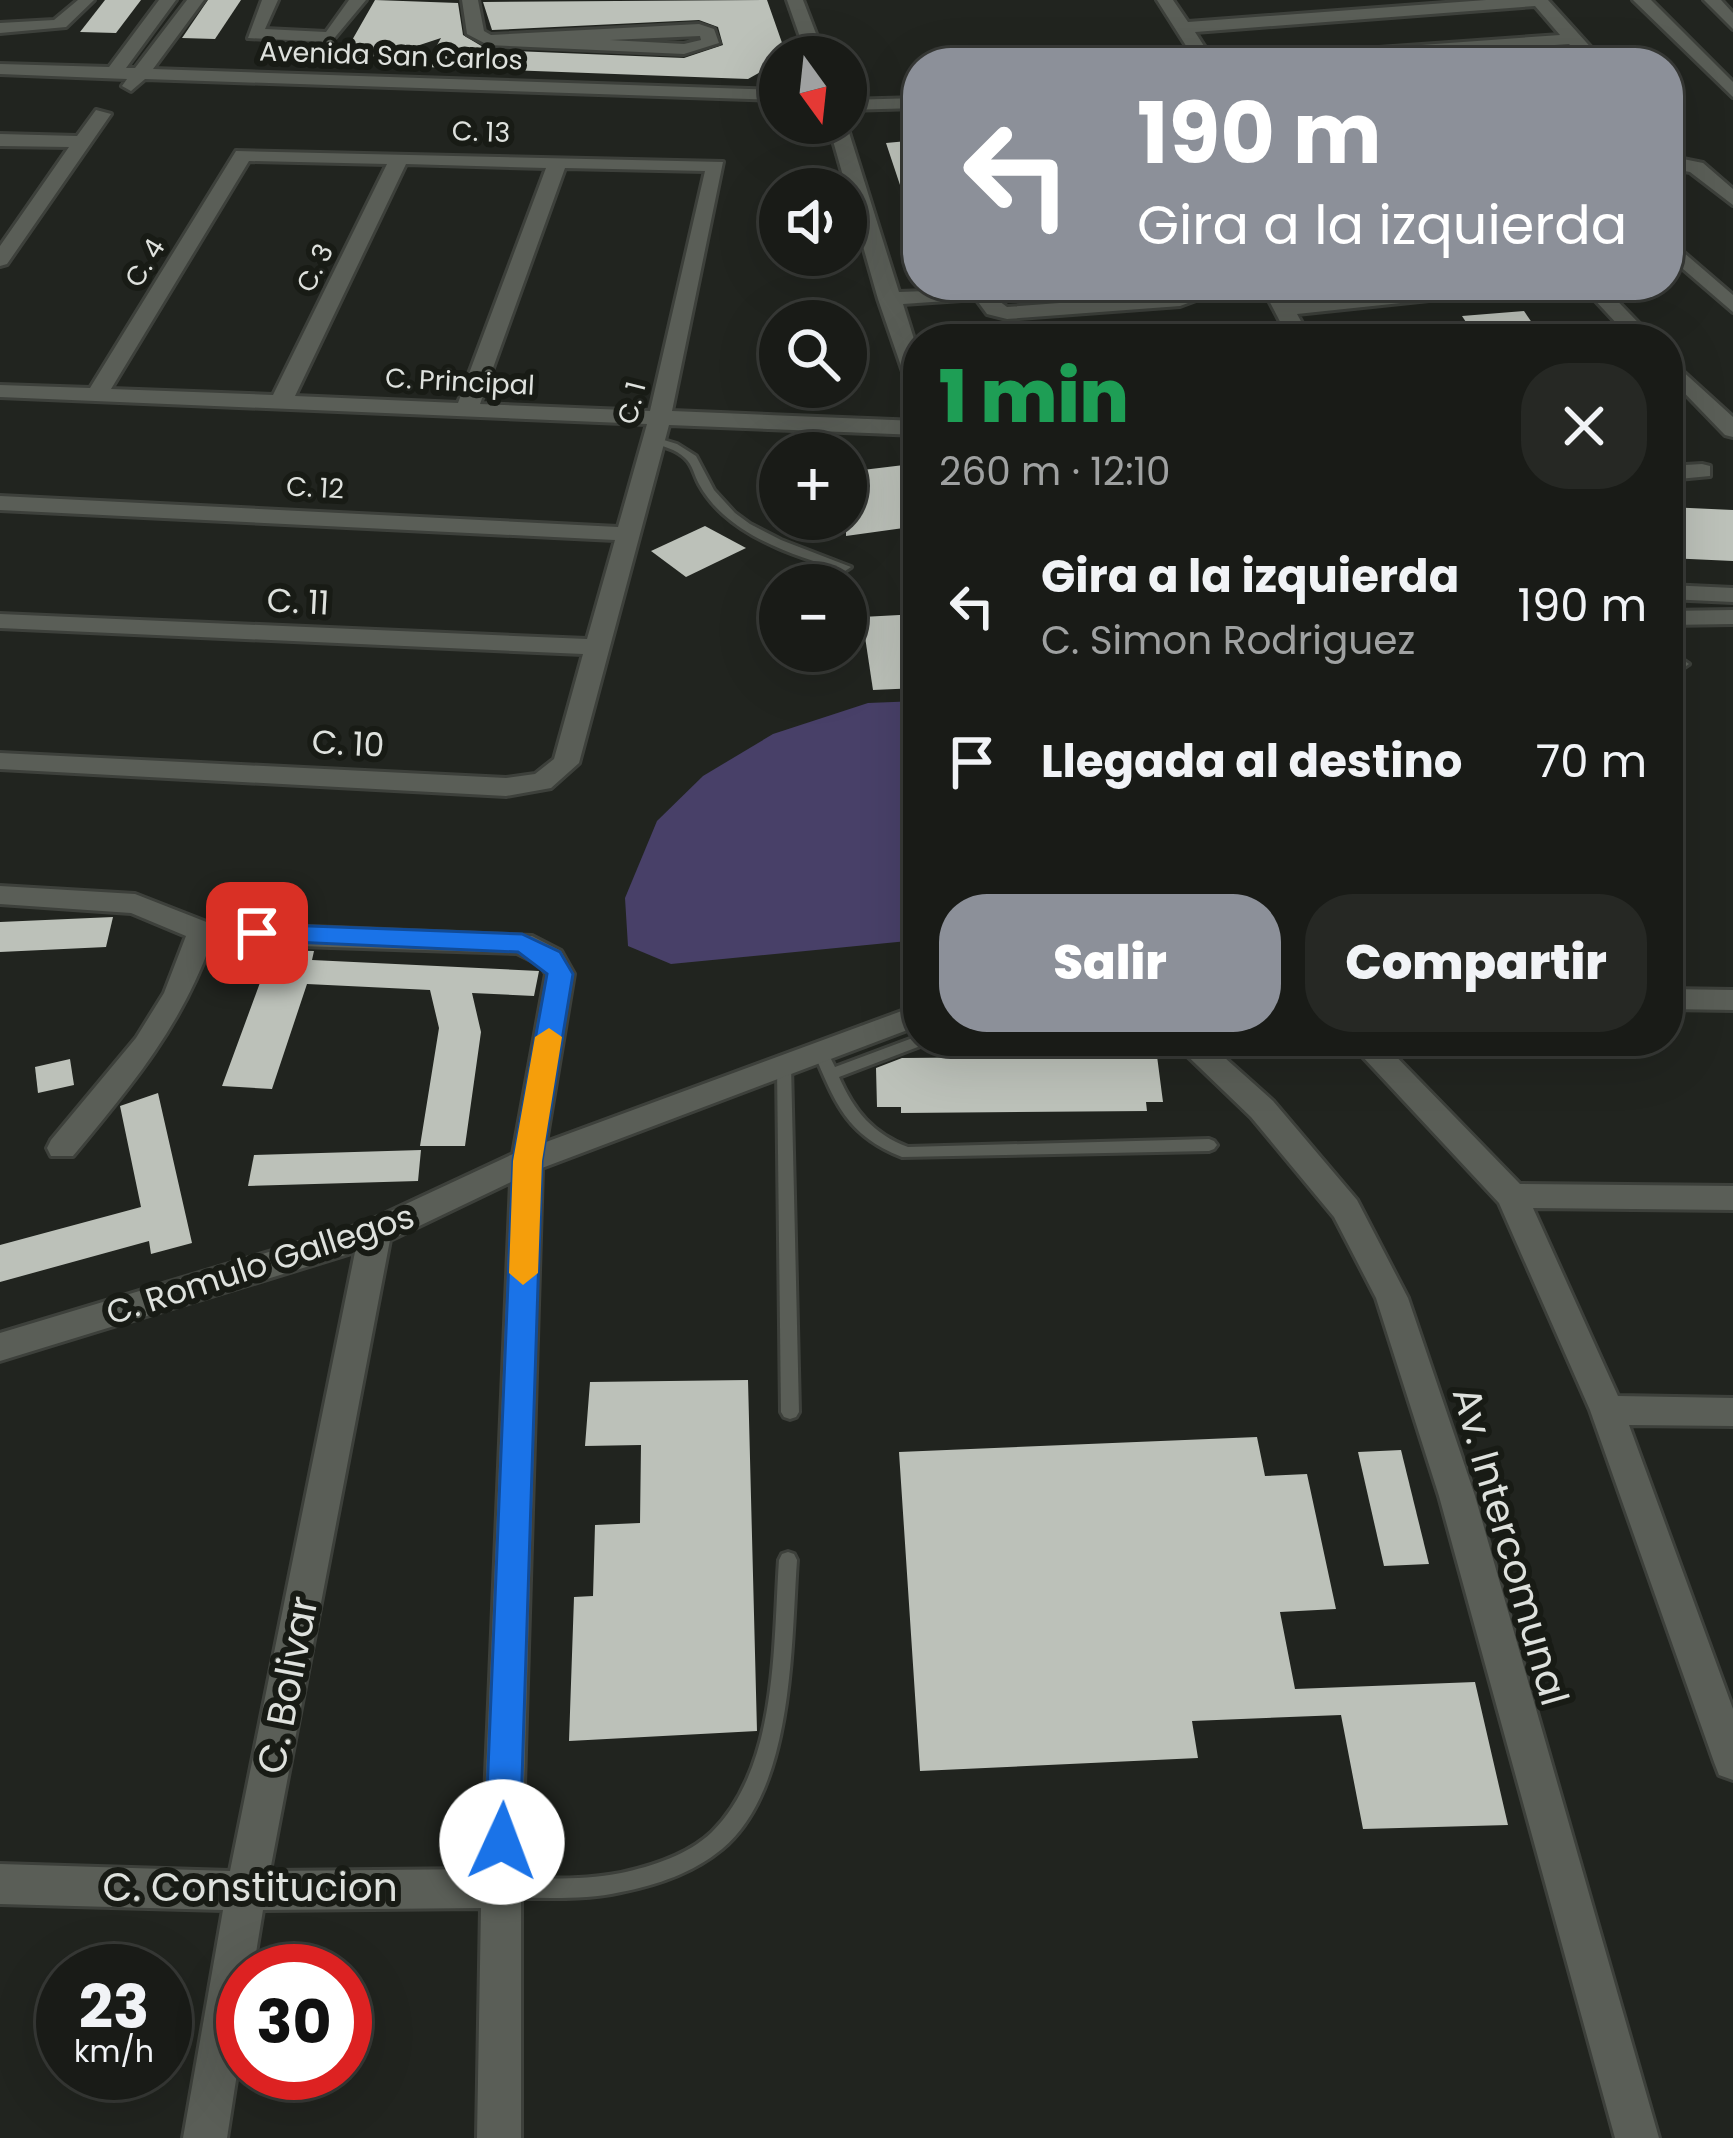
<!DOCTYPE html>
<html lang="es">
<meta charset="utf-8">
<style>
body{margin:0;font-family:Poppins,sans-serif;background:#262824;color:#f1f3f6;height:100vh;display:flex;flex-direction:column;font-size:45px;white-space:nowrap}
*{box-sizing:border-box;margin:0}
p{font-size:39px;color:#9fa1a1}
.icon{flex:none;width:66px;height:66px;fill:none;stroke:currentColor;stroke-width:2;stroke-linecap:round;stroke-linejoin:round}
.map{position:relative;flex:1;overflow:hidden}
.panel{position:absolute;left:903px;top:324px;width:780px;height:732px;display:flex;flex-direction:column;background:#191b17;border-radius:48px;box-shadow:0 12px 48px #0002,0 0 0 3px #373936}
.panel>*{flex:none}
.guide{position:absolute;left:903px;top:48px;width:780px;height:252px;border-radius:48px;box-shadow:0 12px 48px #0002,0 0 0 3px #373936;background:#8c9099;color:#fff;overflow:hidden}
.needle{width:78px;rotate:165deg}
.fabs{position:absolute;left:759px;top:36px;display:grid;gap:24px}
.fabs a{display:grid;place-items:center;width:108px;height:108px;border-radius:50%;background:#191b17;box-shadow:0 12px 48px #0002,0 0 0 3px #373936;font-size:60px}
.speed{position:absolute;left:36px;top:1944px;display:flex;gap:24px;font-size:60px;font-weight:700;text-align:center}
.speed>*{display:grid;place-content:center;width:156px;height:156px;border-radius:50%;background:#191b17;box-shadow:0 12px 48px #0002,0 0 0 3px #373936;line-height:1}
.speed small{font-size:30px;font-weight:400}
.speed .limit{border:18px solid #d22;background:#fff;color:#111}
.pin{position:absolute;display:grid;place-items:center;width:102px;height:102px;color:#fff;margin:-51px;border-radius:24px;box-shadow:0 6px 18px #0006}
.me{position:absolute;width:132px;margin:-66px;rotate:2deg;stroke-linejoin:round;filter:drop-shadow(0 0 9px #0008)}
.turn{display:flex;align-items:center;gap:42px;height:252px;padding:0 36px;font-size:54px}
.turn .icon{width:156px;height:156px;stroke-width:2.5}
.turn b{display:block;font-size:84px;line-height:102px}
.round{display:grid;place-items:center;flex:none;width:126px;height:126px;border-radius:48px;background:#262824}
.overview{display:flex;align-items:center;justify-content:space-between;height:204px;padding:0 36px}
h1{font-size:72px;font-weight:800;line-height:90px;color:#1e9e55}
.action{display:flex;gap:24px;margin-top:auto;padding:24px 36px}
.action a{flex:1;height:138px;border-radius:48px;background:#8c9099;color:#fff;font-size:48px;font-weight:800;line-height:138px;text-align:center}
.action a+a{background:#262824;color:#f1f3f6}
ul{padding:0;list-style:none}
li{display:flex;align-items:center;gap:36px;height:156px;padding:0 36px}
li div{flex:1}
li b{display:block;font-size:45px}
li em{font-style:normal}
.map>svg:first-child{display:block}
.green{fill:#484068}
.building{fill:#bcc1b9}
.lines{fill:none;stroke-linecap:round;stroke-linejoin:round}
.lane-casing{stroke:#3d403b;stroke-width:6}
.street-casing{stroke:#3d403b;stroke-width:6}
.lane{fill:#5a5e57;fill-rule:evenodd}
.street{fill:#5a5e57;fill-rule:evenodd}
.route{fill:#1a73e8;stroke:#114b97;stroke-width:3}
.slow{fill:#f59e0b}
.labels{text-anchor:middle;stroke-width:12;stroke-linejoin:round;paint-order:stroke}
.far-street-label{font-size:27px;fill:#dee1dd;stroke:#181b15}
.street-label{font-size:33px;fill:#dee1dd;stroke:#181b15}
.near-street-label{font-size:39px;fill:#dee1dd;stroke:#181b15}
</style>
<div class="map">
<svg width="1733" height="2138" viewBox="0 0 1733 2138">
<rect width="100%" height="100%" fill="#21241f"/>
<polygon class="green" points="918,701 918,940 671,964 628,946 625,898 657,821 703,776 773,734 868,703"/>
<g class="building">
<polygon points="105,0 141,0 116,33 80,32"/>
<polygon points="208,0 241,0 215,39 182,38"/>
<polygon points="375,0 458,3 463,35 488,50 684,58 723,45 718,27 699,20 492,30 483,2 767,0 787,57 748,79 425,67 441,38 362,64 339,63"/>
<polygon points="918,140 918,223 913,224 886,143"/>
<polygon points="1524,311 1543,339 1477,339 1462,316"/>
<polygon points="904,465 918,496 918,526 846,536 846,472"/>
<polygon points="1668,507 1733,510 1733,561 1668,558"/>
<polygon points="705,526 746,548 686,577 651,551"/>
<polygon points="918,614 918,688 873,690 862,617"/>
<polygon points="113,917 106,947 0,952 0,922"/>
<polygon points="272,950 314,951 312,960 539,971 534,996 472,993 481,1032 465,1146 420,1146 439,1028 430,990 307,984 272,1089 222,1086"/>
<polygon points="1157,1056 1163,1102 1146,1102 1147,1111 901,1113 901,1107 877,1107 876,1068 902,1058"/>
<polygon points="70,1059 74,1085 38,1093 35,1067"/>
<polygon points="158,1093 192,1243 151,1254 149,1241 0,1282 0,1245 141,1207 120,1106"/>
<polygon points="421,1150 418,1181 248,1186 254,1155"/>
<polygon points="748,1380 757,1731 569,1741 574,1597 593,1596 595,1525 640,1523 641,1445 585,1446 590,1382"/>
<polygon points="1257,1437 1265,1476 1307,1474 1336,1609 1280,1612 1295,1689 1475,1682 1508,1825 1363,1829 1341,1715 1192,1721 1198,1758 920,1771 899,1452"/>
<polygon points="1401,1450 1429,1564 1384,1566 1358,1452"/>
</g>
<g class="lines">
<g class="lane-casing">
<g id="lane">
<path d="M654 437 677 444 696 456 714 490 735 513 750 524 781 540 851 567 845 571C803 558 756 544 723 514 713 505 705 495 699 484 694 475 693 465 685 458 676 449 662 446 650 442V438Z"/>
<polygon points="1668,660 1683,660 1689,664 1683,668 1668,668"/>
<path d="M918 1036V1041H925L923 1045 839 1077C854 1111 873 1134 908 1147L1209 1139 1214 1141 1217 1145 1214 1149 1209 1151 902 1157C846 1135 835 1102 813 1051L820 1046 825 1047 835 1067Z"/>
<polygon points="784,1060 791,1065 799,1412 796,1417 790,1419 784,1417 781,1412 777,1065"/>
<path d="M788 1552 794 1554 797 1560C791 1646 794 1789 722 1849 693 1873 657 1885 621 1892 582 1901 540 1897 501 1898L494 1895 491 1888 494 1881 501 1878C540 1878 582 1881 621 1873 653 1866 688 1855 712 1832 778 1766 773 1647 779 1560L782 1554Z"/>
</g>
</g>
<g class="street-casing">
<g id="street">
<polygon points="78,0 94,0 66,27 0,33 0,23 54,20"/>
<polygon points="159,0 176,0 126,68 135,68 187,0 204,0 153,69 780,90 780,100 145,79 131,91 122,86 127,79 0,74 0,64 109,67"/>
<polygon points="262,0 278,0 265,29 326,32 349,0 366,0 331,42 248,38"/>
<path d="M462 0H478L484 31 491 35 699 24 714 29 719 43 684 54 488 45 467 34ZM700 36 701 40 684 44 610 40Z"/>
<polygon points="787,0 803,0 825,57 807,57"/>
<polygon points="1157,0 1173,0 1188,22 1486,0 1548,0 1605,63 1586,63 1569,44 1312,63 1230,63 1239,58 1560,35 1535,6 1195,32 1215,63 1197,63"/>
<polygon points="1633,0 1651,0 1733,82 1733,97"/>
<polygon points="1704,0 1721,0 1733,13 1733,29"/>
<polygon points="918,98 918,108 846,110 846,100"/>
<polygon points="96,110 111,114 7,264 0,266 0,246 69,147 0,146 0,134 77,136"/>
<polygon points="828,123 846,123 899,292 1096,285 1086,291 995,298 1007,307 1179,294 1190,291 1188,285 1208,285 1212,294 1180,306 1007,319 987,314 976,299 903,304 918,352 918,393 910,392 878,299"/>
<path d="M236 151 723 162 672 411 918 421V435L669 425 579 763 551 788 506 796 0 769V753L506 778 535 774 554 759 583 654 0 628V614L587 639 615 540 0 510V496L618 527 647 424 0 397V385L90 388ZM249 161 387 164 273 395 111 389ZM406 164 546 168 458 403 295 396ZM565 168 705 171 650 411 480 404Z"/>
<polygon points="1668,156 1703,163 1733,189 1733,205 1690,172 1668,168"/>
<polygon points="1668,239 1733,295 1733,312 1668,256"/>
<polygon points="1261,285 1281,285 1290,302 1455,285 1524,285 1514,291 1297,314 1311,339 1289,339"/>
<polygon points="1581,285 1602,285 1654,339 1631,339"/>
<polygon points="1668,358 1733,417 1733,437 1725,435 1668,376"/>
<polygon points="1702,464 1710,466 1710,476 1668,480 1668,466"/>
<polygon points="1668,585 1733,588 1733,602 1668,599"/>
<polygon points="1733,610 1733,624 1668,625 1668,611"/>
<path d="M0 886 135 894 209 923 532 936 561 951 574 974 546 1142 918 1005V1026L542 1168 521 1888V2138H477L481 1908 263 1910 253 1971H243V2035L227 2138H183L223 1910 0 1904V1864L230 1871 355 1252 0 1361V1333L365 1223 513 1154 546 974 541 965 517 953 211 943C179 1030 131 1086 73 1156H51L47 1148 51 1140 136 1038 164 993 186 936 131 913 0 904ZM511 1182 482 1869 270 1871 390 1240Z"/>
<polygon points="1668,989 1733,990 1733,1010 1668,1009"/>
<polygon points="1172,1041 1206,1041 1273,1101 1357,1200 1408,1298 1475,1496 1659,2138 1615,2138 1439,1496 1376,1298 1334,1217 1251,1117"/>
<polygon points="1348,1041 1381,1041 1520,1184 1733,1186 1733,1210 1533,1208 1618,1396 1733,1398 1733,1426 1629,1425 1733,1709 1733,1780 1719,1775 1714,1762 1590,1410 1499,1203"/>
</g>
</g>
<use href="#lane" class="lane"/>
<use href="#street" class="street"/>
</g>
<polygon class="route" points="257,924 522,934 560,952 573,974 542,1161 520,1842 515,1855 502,1860 490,1855 485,1842 513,1161 547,974 518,952 248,940 244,933"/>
<polygon class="slow" points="549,1028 562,1037 542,1161 538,1273 523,1285 509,1273 513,1161 535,1037"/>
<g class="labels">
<g class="far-street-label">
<text transform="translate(391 56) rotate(2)" y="9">Avenida San Carlos</text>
<text transform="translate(481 132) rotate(2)" y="9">C. 13</text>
<text transform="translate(145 263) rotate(-59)" y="9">C. 4</text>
<text transform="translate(315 268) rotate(-64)" y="9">C. 3</text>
<text transform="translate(460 382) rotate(3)" y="9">C. Principal</text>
<text transform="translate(632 403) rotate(-76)" y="9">C. 1</text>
<text transform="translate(315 488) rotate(3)" y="9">C. 12</text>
</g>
<g class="street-label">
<text transform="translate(298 601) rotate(3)" y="12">C. 11</text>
<text transform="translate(348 743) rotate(3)" y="12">C. 10</text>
<text transform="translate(260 1264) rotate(-18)" y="12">C. Romulo Gallegos</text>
</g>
<g class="near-street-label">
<text transform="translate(1511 1546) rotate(74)" y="14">Av. Intercomunal</text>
<text transform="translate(287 1685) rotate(-79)" y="14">C. Bolivar</text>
<text x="250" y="1901">C. Constitucion</text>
</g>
</g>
</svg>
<div class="fabs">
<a><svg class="needle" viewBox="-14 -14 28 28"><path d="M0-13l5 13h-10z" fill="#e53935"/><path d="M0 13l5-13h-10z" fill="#9fa1a1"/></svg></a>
<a><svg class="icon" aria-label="sound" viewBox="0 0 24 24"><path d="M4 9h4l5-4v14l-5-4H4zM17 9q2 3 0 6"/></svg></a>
<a><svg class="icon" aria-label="search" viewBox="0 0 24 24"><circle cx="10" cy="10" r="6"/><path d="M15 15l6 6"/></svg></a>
<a>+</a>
<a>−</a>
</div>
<div class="speed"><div>23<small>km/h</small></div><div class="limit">30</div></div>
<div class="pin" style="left:257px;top:933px;background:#d93025"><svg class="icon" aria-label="arrive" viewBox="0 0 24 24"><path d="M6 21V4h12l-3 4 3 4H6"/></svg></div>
<svg class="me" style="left:502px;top:1842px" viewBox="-20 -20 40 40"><circle r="19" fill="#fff"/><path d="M0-13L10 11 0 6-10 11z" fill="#1a73e8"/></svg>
<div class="guide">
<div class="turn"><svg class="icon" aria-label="left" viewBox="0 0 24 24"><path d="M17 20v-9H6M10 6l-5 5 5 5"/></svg><div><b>190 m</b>Gira a la izquierda</div></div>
</div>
<section class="panel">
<div class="overview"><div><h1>1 min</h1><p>260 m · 12:10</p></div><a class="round"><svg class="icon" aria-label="close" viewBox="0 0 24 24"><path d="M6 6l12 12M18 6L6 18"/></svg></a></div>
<ul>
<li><svg class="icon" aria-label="left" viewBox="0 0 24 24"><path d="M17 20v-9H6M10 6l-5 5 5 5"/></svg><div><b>Gira a la izquierda</b><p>C. Simon Rodriguez</p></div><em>190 m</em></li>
<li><svg class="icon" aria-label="arrive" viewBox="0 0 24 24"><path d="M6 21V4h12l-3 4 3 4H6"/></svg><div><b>Llegada al destino</b></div><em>70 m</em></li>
</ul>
<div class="action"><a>Salir</a><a>Compartir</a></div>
</section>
</div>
